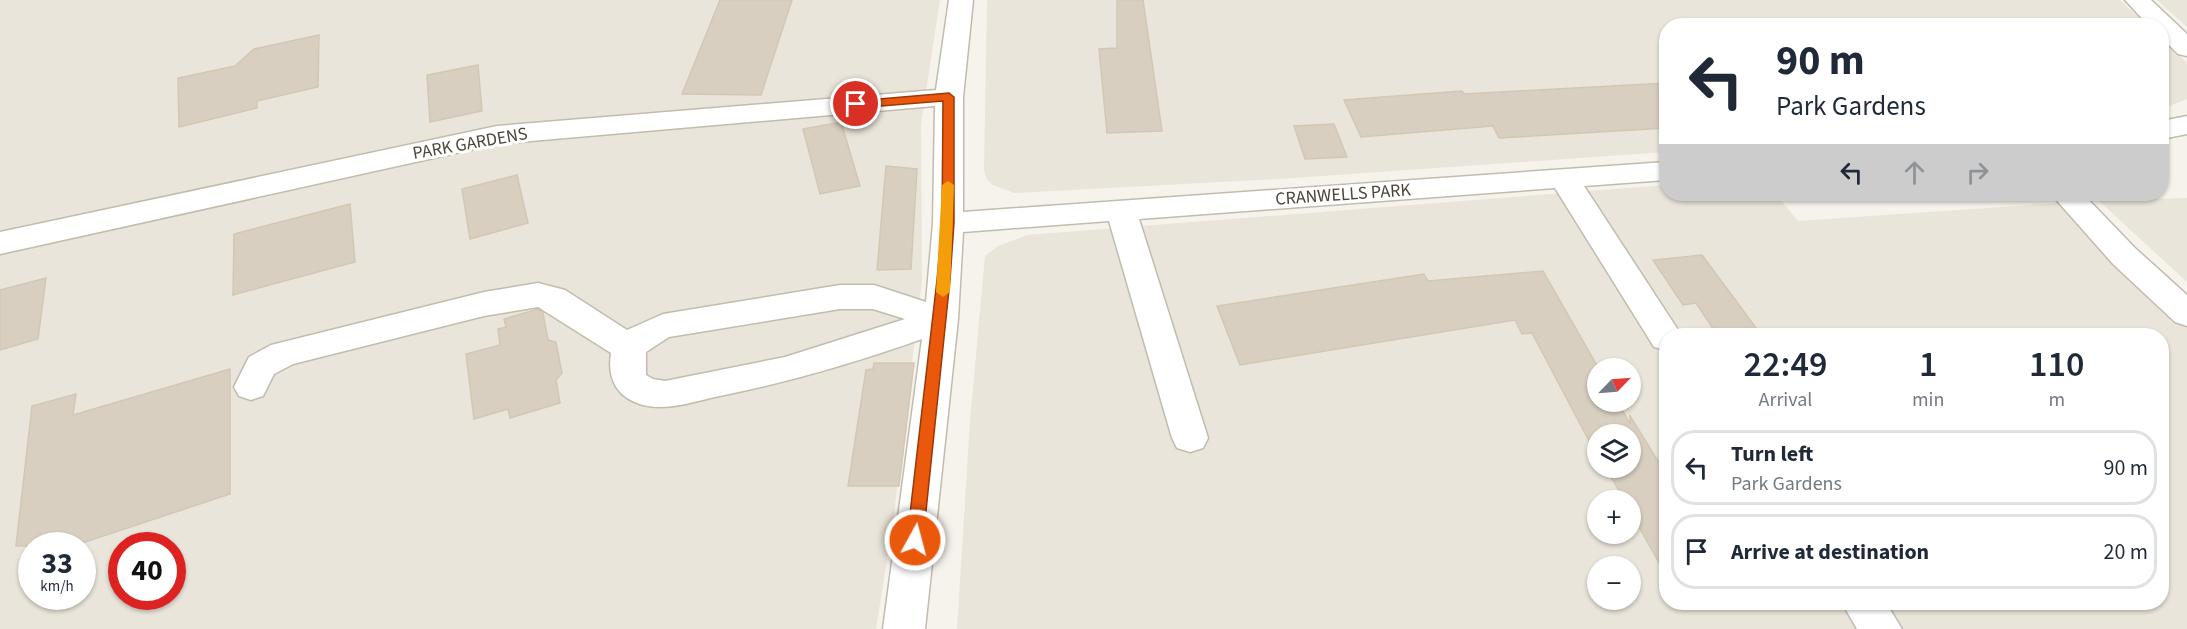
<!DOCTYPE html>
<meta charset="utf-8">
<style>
body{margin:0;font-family:"Source Sans 3",sans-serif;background:#f6f6f7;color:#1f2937;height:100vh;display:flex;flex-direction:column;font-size:22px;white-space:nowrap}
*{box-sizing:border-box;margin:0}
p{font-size:20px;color:#747a83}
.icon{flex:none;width:33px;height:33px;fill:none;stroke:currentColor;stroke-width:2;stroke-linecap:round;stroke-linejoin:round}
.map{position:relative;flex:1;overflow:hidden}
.drawer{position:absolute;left:1659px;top:328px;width:510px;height:282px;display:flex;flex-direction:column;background:#fff;border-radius:24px;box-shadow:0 2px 4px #0004}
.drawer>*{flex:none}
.guide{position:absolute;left:1659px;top:18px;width:510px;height:183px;border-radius:24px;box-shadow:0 2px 4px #0004;background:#fff;color:#1f2937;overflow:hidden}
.needle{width:39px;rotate:65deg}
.tools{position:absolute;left:1587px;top:358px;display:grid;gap:12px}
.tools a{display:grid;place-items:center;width:54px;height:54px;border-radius:50%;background:#fff;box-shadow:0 2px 4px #0004;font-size:30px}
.speed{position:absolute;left:18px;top:532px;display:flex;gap:12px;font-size:30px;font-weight:700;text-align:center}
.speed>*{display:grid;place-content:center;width:78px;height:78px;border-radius:50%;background:#fff;box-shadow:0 2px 4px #0004;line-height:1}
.speed small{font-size:15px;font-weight:400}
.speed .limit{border:9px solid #d22;background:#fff;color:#111}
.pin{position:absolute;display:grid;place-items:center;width:51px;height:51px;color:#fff;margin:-26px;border:3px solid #fff;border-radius:50%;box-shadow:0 2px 6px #0007}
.me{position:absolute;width:66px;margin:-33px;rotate:7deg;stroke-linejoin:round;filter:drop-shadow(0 0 4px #0008)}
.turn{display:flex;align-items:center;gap:21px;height:126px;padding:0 18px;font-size:27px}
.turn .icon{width:78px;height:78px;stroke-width:2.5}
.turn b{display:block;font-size:42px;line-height:51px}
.lanes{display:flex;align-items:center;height:57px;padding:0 18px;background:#0003;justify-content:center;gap:30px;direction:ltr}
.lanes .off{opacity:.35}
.eta{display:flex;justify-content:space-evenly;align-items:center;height:102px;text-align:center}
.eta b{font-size:36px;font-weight:600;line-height:42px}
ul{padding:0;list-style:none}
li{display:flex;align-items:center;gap:18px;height:75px;margin:0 12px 9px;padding:0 6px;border:3px solid #e0e1e3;border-radius:24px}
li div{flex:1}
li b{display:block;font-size:22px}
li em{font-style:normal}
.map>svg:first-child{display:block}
.residential{fill:#eae5da;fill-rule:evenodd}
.building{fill:#d8cfc1;stroke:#d3c7b4;stroke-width:1.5}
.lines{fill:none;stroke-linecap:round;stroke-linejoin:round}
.minor-casing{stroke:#c2bbae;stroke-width:3}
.minor{fill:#fff;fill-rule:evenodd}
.route{fill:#ea580c;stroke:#983908;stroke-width:1.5}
.slow{fill:#f59e0b}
.labels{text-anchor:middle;stroke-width:6;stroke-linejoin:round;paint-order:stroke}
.street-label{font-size:18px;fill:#4b4439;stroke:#fff}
</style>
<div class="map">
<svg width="2187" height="629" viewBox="0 0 2187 629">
<rect width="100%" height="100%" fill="#f6f3ec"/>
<g class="residential">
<path d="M0 0H940L921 124 922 280 893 522 876 629H0ZM32 546H82V597H32ZM122 546H172V597H122Z"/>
<polygon points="987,0 2120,0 2147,25 1666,26 1666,152 1279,179 1014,193 993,185 987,180 984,170"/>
<polygon points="2157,0 2187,0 2187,27"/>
<polygon points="2162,39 2187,63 2187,99 2162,109"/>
<path d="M1666 185V194H1776L1798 221 2058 203 2136 282 2187 328V629H957L970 421 985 256 998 246 1027 235ZM1666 336H2162V603H1666ZM1598 369H1630V402H1598ZM1598 435H1630V468H1598ZM1598 501H1630V534H1598ZM1598 567H1630V600H1598Z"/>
<polygon points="2187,198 2187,282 2098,200"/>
</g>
<g class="building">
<polygon points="720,0 792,0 761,95 682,94"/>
<polygon points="1117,0 1143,0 1162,131 1107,133 1099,49 1117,48"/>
<polygon points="319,35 318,87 257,101 257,108 179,127 178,78 235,66 254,49"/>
<polygon points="478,65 482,111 430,122 427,75"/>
<polygon points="1666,83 1666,128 1499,138 1493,126 1361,137 1344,100 1462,91 1464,94"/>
<polygon points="841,122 860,186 820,194 803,129"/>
<polygon points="1334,124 1347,157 1305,159 1294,126"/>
<polygon points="886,166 917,169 911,269 877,270"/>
<polygon points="517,175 528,223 470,239 462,189"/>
<polygon points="350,204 355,262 233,295 234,234"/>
<polygon points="1702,255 1762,336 1718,336 1696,303 1683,305 1653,260"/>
<polygon points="1543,271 1599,369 1598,402 1618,402 1630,424 1630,416 1666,474 1666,575 1630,511 1630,501 1625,501 1606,468 1630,468 1630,435 1598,435 1598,458 1532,333 1522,334 1515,320 1240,365 1217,306 1424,274 1428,281"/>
<polygon points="46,278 38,339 0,350 0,290"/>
<polygon points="538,309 543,313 548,340 556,342 562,373 556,380 560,403 510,418 508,409 474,419 466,354 500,345 498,329 506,327 504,319"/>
<polygon points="874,363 914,363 899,486 848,486 866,370 873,369"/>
<polygon points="230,369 230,494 73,546 16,546 32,406 76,394 73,415"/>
</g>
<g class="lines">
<g class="minor-casing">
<g id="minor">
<path d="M949 0H973L963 97V212L1666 162V180L1584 186 1682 336H1666V350L1654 347 1555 188 1139 219 1208 438 1203 448 1190 452 1177 448 1172 438 1109 221 963 232 958 319 925 629H883L922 339C854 363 786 383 715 397 692 402 667 411 643 405 617 398 607 379 611 353L538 307 484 316 293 364 274 374 263 396 251 400 239 396 234 387 249 357 271 345 484 292 538 283 565 290 627 330 663 314 840 285H874L926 302 933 223 935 106 497 144 0 254V232L497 126 936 90ZM840 309H873L905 319 785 357 665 381 653 379 646 375V352L669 337Z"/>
<polygon points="2125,0 2151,0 2187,34 2187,56 2178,54 2162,38 2162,26 2149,26"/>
<polygon points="2187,116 2187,134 2162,139 2162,121"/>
<polygon points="2051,194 2083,194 2135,248 2187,295 2187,326 2175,322 2113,264"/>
<polygon points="1842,603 1886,603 1902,629 1857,629"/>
</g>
</g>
<use href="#minor" class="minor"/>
</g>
<polygon class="route" points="949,93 954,97 954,223 950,280 923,540 920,545 909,545 907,540 937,280 942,223 943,101 856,108 851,104 856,101"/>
<polygon class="slow" points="948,181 954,185 950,292 943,297 936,292 942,185"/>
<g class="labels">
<g class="street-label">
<text transform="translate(470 143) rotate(-10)" y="6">PARK GARDENS</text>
<text transform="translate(1343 194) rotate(-4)" y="6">CRANWELLS PARK</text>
</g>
</g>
</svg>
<div class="tools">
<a><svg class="needle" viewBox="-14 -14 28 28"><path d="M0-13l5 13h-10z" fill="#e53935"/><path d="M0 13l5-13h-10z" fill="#747a83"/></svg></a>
<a><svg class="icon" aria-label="layers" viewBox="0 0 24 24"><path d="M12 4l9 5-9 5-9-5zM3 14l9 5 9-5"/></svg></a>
<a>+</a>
<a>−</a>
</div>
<div class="speed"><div>33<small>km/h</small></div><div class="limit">40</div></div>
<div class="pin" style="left:856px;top:104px;background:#d93025"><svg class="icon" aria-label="arrive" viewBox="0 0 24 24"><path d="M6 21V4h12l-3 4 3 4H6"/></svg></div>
<svg class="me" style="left:915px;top:540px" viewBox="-20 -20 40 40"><circle r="17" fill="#ea580c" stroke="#fff" stroke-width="3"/><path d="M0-11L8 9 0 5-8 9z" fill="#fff"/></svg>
<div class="guide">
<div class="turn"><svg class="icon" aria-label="left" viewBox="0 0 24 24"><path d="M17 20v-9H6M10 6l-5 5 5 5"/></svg><div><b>90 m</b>Park Gardens</div></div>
<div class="lanes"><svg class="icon" aria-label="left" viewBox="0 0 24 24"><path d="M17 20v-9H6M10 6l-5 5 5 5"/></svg><svg class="icon off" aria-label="ahead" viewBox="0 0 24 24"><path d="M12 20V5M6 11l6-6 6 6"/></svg><svg class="icon off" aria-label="right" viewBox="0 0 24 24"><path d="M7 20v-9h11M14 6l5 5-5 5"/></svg></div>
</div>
<section class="drawer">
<div class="eta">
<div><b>22:49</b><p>Arrival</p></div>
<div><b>1</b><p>min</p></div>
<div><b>110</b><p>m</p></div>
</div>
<ul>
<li><svg class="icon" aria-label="left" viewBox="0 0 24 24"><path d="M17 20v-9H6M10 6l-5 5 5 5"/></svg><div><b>Turn left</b><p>Park Gardens</p></div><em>90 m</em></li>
<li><svg class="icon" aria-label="arrive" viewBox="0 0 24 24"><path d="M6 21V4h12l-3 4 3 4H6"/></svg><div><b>Arrive at destination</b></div><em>20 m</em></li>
</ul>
</section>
</div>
